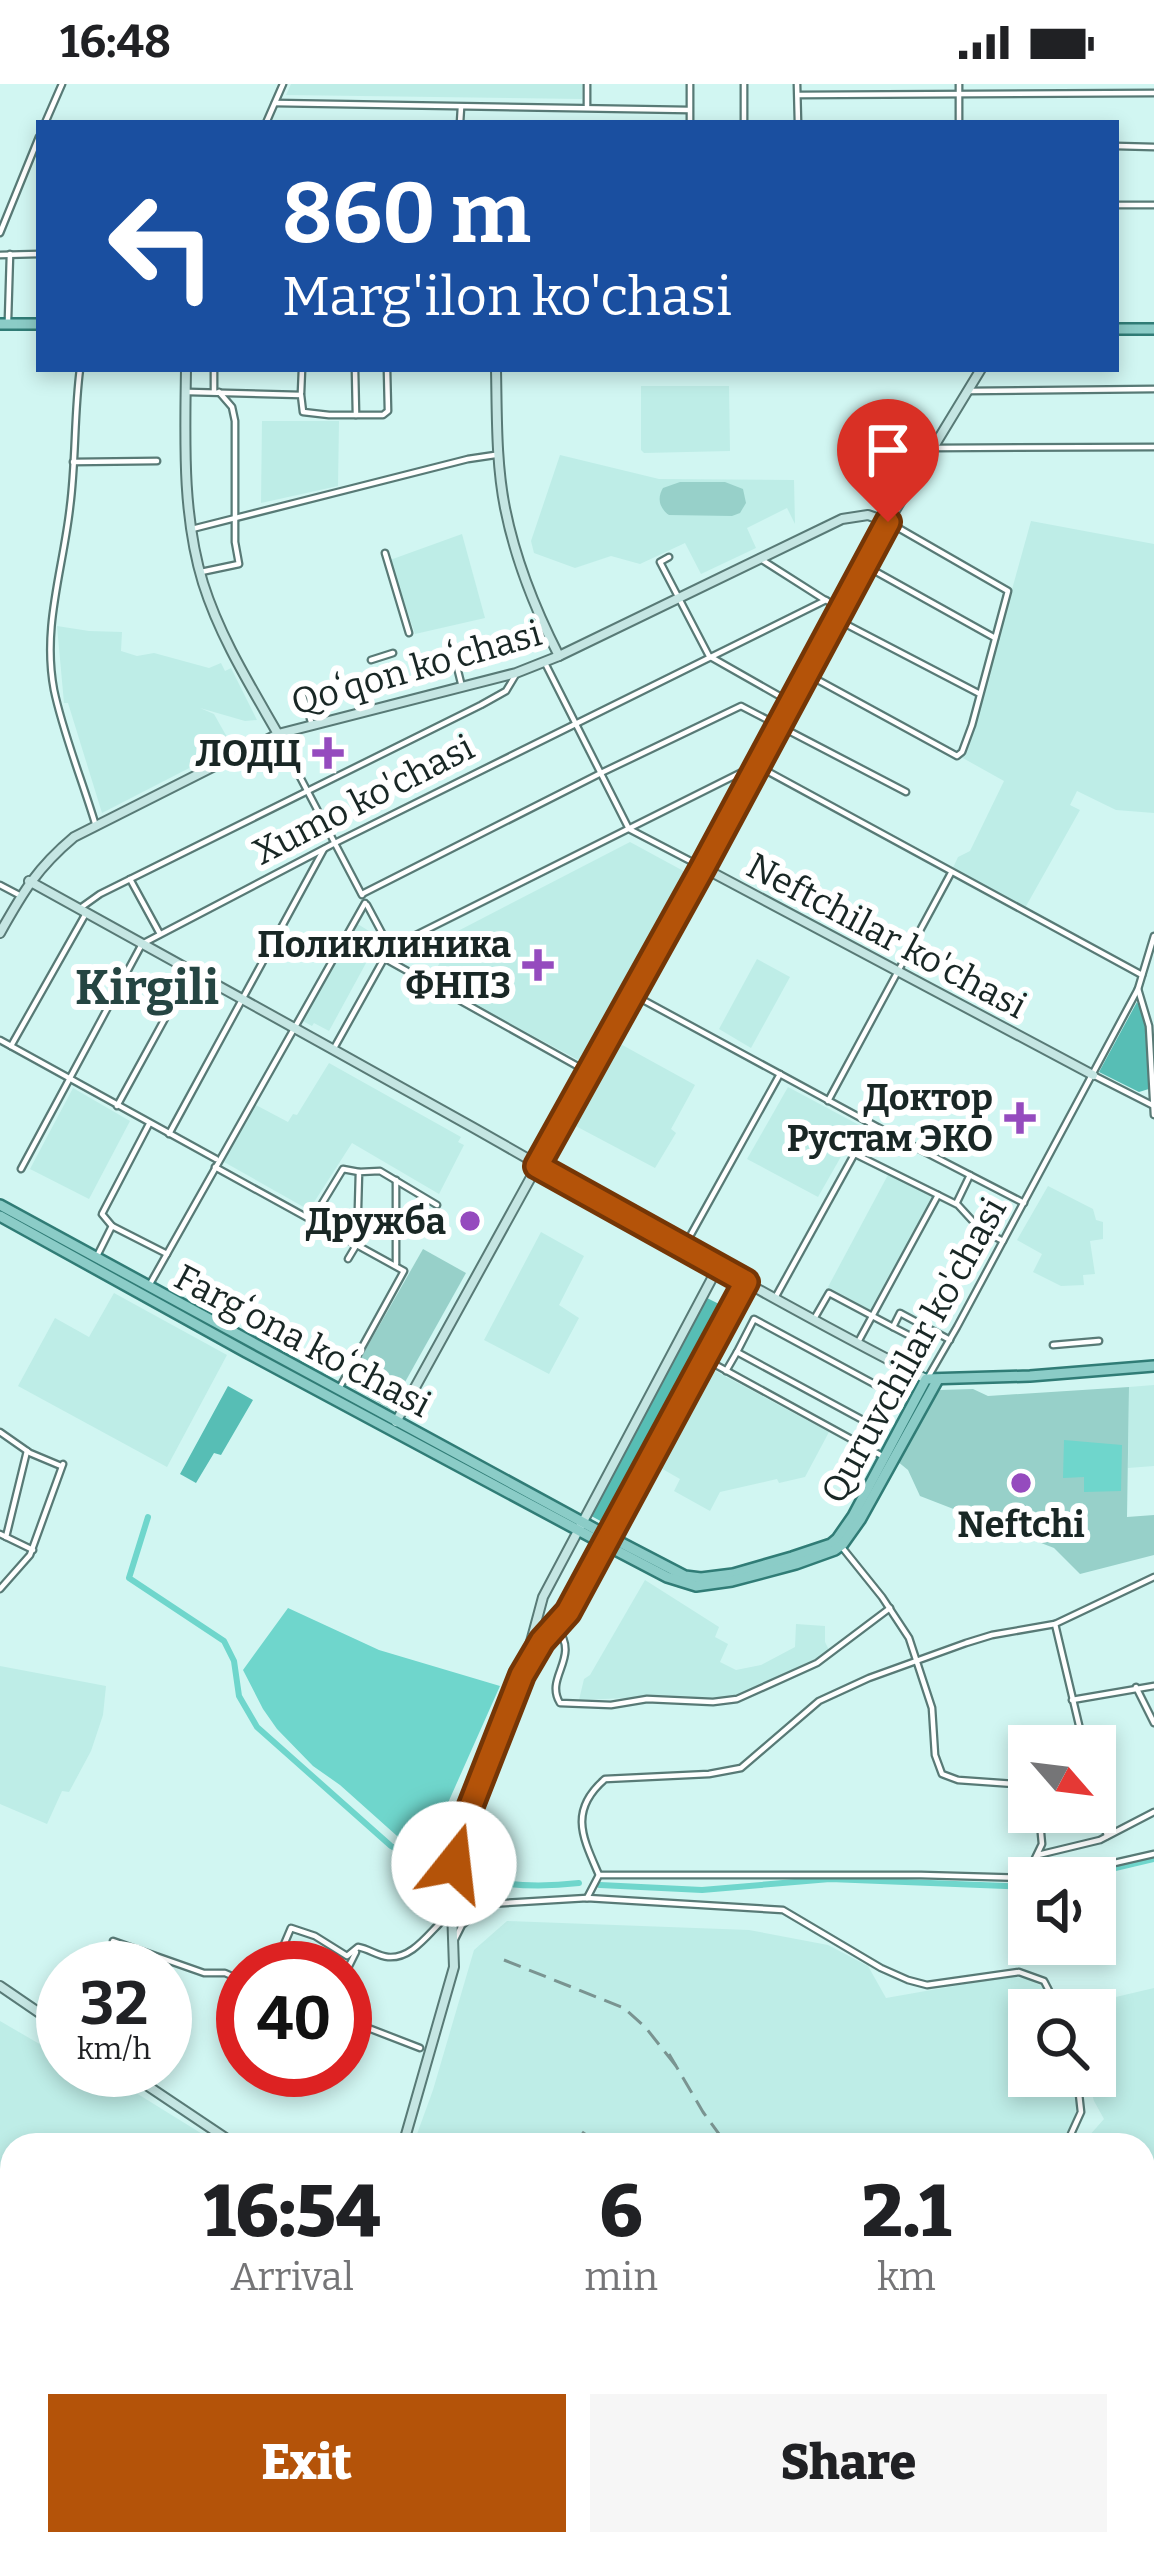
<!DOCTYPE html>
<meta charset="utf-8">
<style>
body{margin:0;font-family:Bitter,serif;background:#f6f6f6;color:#202124;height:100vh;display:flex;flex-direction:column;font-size:45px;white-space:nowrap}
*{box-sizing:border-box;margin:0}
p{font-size:39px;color:#757577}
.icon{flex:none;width:66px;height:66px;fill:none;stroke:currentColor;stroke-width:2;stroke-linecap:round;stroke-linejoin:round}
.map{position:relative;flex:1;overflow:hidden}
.side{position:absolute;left:0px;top:2049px;width:1155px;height:423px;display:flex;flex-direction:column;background:#fff;border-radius:36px 36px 0 0;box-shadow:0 6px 18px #0003}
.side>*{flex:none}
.hud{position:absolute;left:36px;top:36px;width:1083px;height:252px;border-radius:0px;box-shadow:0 6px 18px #0003;background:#1a4fa0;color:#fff;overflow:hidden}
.needle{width:78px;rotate:118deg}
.tools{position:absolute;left:1008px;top:1641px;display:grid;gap:24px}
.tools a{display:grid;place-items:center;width:108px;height:108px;border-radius:0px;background:#fff;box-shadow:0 6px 18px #0003;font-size:60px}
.speed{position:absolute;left:36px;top:1857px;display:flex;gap:24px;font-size:60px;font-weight:700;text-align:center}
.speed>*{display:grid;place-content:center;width:156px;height:156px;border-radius:50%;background:#fff;box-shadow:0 6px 18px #0003;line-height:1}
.speed small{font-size:30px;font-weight:400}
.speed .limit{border:18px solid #d22;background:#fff;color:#111}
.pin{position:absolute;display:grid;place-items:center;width:102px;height:102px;color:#fff;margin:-123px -51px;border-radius:50% 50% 50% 0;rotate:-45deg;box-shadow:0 0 12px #0007}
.pin .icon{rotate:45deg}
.me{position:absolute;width:132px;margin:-66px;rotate:16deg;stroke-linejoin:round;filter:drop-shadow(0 0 9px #0008)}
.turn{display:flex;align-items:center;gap:42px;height:252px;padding:0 48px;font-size:54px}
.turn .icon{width:156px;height:156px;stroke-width:2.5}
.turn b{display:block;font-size:84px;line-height:102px}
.eta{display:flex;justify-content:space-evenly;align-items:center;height:204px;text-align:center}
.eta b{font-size:72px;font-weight:800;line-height:84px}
.action{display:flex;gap:24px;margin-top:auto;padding:24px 48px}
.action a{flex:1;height:138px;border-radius:0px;background:#b45309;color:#fff;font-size:48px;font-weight:800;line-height:138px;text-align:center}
.action a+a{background:#f6f6f6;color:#202124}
.status{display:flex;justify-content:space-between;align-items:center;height:84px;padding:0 60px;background:#fff;direction:ltr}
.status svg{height:33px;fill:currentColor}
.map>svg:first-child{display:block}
.built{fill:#beede7}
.green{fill:#97d0c9}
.forest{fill:#57beb5}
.water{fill:#6fd6cc}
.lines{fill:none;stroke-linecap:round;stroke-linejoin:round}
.canal{stroke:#6fd6cc;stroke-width:6}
.street-casing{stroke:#587a76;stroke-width:9}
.secondary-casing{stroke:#587a76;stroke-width:12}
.primary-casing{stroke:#307c76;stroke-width:14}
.street{stroke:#fff;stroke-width:4.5}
.secondary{stroke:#c5e6e3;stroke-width:8}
.primary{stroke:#8bccc7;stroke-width:9}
.rail{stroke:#7a9491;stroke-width:3;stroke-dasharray:18 9;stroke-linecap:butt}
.route-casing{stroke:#753606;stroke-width:30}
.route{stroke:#b45309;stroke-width:21}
.poi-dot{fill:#954bbe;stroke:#fff;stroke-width:4.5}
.labels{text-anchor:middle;stroke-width:12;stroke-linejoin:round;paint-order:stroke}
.street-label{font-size:36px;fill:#192725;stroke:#fff}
.poi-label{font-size:36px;font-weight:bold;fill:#192725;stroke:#fff;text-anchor:end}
.district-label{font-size:48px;font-weight:bold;fill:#254542;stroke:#fff}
</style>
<div class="status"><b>16:48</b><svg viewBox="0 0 49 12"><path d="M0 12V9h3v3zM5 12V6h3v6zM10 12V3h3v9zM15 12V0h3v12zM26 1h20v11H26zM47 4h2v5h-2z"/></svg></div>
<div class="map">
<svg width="1154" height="2470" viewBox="0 0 1154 2470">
<rect width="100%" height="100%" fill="#d1f6f2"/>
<g class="built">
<polygon points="291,0 582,0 582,15 286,11"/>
<polygon points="641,302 729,302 730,367 644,369 641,366"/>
<polygon points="262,337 339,337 338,402 261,419"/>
<polygon points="560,371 659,395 794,396 795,440 787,424 747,444 756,464 701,490 685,459 640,480 611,472 575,484 534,469 531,457"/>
<polygon points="1031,437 1154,460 1154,729 1116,726 1077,707 1070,721 1080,726 1025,824 952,786 958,773 970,767 1004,697 961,673 971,653"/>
<polygon points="462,450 485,534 415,550 390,476"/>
<polygon points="57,542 89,547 122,548 121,567 137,572 154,569 209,584 221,579 225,587 231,584 257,636 245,637 200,624 214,630 232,662 102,729 68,619 64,619"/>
<polygon points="630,758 689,790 584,979 430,897 456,848"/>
<polygon points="356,839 377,852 378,857 329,947 314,939 312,942 301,936"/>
<polygon points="757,875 790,893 751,964 719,945"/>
<polygon points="615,957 695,1001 671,1045 676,1049 655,1084 570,1039"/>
<polygon points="329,979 461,1053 458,1058 464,1061 439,1110 352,1059 309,1126 224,1078 254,1020 288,1038 293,1030 297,1031"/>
<polygon points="788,1003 859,1041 818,1113 747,1075"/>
<polygon points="73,1004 130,1037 89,1115 30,1085"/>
<polygon points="889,1089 934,1113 872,1227 828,1203"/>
<polygon points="1048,1102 1093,1125 1096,1136 1103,1138 1103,1155 1090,1157 1095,1190 1083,1191 1084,1201 1061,1202 1033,1188 1042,1170 1017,1156"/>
<polygon points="541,1148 584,1172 559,1221 579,1234 549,1290 484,1256"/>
<polygon points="114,1209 227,1271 167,1383 18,1302 55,1234 89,1253"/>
<polygon points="706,1282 829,1348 805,1393 779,1399 777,1395 720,1408 710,1427 674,1407 680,1395 659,1383 664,1373 658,1369"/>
<polygon points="1154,1301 1154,1382 1128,1384 1129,1303"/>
<polygon points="645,1496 719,1543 715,1553 728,1560 720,1578 736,1586 761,1581 795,1563 796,1540 825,1542 825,1558 830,1568 738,1611 710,1615 651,1613 579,1616 584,1595 590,1591"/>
<polygon points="0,1582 106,1602 103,1631 91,1667 69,1708 62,1707 47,1740 0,1720"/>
<polygon points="507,1837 749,1846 828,1861 868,1882 886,1914 1011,1892 1031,1896 1046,1905 1055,1926 1029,1926 1029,1992 1072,1992 1077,2023 1072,2041 1057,2061 413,2061 433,2006 474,1866"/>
<polygon points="1154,1904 1154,2157 1151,2153 1143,2157 1143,2061 1081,2061 1104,2035 1094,2017 1087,1992 1095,1992 1095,1926 1069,1924"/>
<polygon points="0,1937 55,1969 63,1965 63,1986 99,1986 220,2061 12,2061 12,2460 453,2460 469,2470 0,2470"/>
<polygon points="470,2460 916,2460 911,2470 486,2470"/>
</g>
<g class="green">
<path d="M680 398H725L743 405 746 419 740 429 732 432 669 431C659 424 657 414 663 404Z"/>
<polygon points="423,1165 466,1189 390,1325 346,1300"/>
<polygon points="1129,1303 1127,1433 1154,1431 1154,1471 1080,1490 1054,1464 920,1412 908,1386 897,1377 926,1322 940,1306 973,1305 988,1312"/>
</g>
<g class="forest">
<polygon points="1137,918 1148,941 1152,1004 1139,1008 1099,988"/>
<polygon points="703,1212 731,1226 613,1444 586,1429"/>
<polygon points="228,1302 253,1316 221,1371 214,1369 196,1399 180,1390"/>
</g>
<g class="water">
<polygon points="1064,1356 1122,1361 1121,1407 1084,1408 1084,1393 1063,1394"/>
<polygon points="288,1524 379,1566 500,1602 435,1748 406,1760 340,1701 313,1682 277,1645 263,1625 243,1586"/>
</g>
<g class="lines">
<g class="canal">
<polyline points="148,1433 129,1494 224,1557 234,1577 239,1612 257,1643 391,1762 426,1782"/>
<path d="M470 1793C504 1802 544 1803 579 1799"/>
<polyline points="1073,1794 1154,1775"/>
<polyline points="600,1801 702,1806 830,1795 1029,1803"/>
</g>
<g class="street-casing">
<g id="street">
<polyline points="690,0 690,39"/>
<polyline points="797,0 798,39"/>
<polyline points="798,11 1154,9"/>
<polyline points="275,19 689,26"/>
<polyline points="587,23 587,0"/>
<polyline points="45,39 62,0"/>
<polyline points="266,39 283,0"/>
<polyline points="460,39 461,23"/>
<polyline points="744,39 744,0"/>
<polyline points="959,39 959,0"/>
<polyline points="1116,62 1154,63"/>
<polyline points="1116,121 1154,121"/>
<polyline points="0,149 39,53"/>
<polyline points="0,171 39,170"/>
<polyline points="8,236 10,170"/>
<path d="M80 285C74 331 76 377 70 423 63 486 42 543 54 606 63 649 82 696 95 739"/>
<polyline points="355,285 356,331"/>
<polyline points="968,307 1154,305"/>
<polyline points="189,308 301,311 303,328 329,331 383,331 388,327 387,285"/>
<polyline points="214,308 214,285"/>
<polyline points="301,309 302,285"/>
<polyline points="933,364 1154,363"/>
<polyline points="73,378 157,377"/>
<polyline points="192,445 468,375 495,371"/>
<polyline points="385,469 409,549"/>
<polyline points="669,473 660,478 709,572 790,618"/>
<polyline points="759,474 825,516"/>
<polyline points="864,481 995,554"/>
<polyline points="201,488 239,480 235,458 235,337 232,323 219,308"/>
<polyline points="834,534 978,609"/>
<polyline points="371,576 393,569"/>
<polyline points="545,579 629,745 702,783"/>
<polyline points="805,589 957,672 962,668 972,641 1008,507 888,438"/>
<polyline points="462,603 454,571 516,554"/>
<polyline points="303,612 312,641"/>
<polyline points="278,651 362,811"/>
<polyline points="130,795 160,850"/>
<polyline points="0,801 21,812"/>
<polyline points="362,810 601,689 741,622 906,708"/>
<polyline points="367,821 390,864"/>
<polyline points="79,825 100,810 481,621 506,607 515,592"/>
<polyline points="384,874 588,988"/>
<polyline points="1138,905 1149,942 1154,1031"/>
<polyline points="632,910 894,1052 1024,1119"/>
<polyline points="0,956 216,1075"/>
<polyline points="11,962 85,831"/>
<polyline points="333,966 390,864 756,681 1142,891"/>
<polyline points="1093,991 1152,1021"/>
<polyline points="828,1017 951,789"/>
<polyline points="117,1022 191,887"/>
<polyline points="169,1050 324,765"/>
<polyline points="857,1071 938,1111"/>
<polyline points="215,1083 404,1187 340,1303"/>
<polyline points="21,1085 142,860 335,759 826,516 839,525"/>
<polyline points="957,1118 970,1091"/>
<polyline points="312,1136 343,1085 359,1088"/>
<polyline points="112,1142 102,1130 149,1040"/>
<polyline points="684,1163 780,990"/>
<polyline points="96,1174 112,1142 167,1170"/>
<polyline points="348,1175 357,1160 359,1088 380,1087 437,1121"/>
<polyline points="396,1180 396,1096"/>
<polyline points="150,1200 365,819"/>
<polyline points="775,1214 871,1040"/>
<polyline points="814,1235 829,1209 893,1243 900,1229 950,1256"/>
<polyline points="893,1243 920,1257 927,1244"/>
<polyline points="857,1260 938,1111 958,1121 980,1145 1003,1157"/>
<polyline points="1053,1261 1099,1257"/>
<polyline points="705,1275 884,1373"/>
<polyline points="726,1287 737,1268"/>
<polyline points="927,1295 957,1243 1138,905 1154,852"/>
<polyline points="0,1348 30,1369 61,1382"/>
<polyline points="862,1361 889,1308 754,1235 737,1268 872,1341"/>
<polyline points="0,1450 33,1466"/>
<polyline points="6,1453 27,1367"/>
<polyline points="841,1462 882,1513 909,1554 932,1624 935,1671 942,1690 958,1696 1029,1701"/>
<polyline points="0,1505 30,1471 63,1380"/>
<polyline points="1055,1540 1084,1662"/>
<path d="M557 1544C581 1574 544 1593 560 1619L611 1621 647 1615 713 1618 737 1615 817 1579 890 1524"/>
<polyline points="1136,1603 1154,1639"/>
<polyline points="1072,1616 1154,1602"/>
<polyline points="1095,1706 1107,1752"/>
<polyline points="1038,1771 1100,1756 1154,1728"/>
<path d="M599 1791C583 1754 568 1727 605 1695L709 1690 741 1684 819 1617 869 1594 966 1559 992 1551 1055 1540 1154 1493"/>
<polyline points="1033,1794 1075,1788 1154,1770"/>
<polyline points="1025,1795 1042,1760 1039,1728"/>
<polyline points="451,1796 466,1815 488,1820 587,1814 783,1826 881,1884 908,1896 927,1901 1019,1888 1044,1897 1059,1926"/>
<polyline points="587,1814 599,1791 921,1791 1029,1794"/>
<polyline points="455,1855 462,1841 488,1820"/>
<polyline points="113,1857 204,1889 225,1889 243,1897"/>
<path d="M274 1884 291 1844 315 1852 347 1872 358 1863C369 1865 378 1872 388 1873 410 1875 426 1853 440 1839"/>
<polyline points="345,1890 356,1868"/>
<polyline points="345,1935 420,1964"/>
<polyline points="1066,2061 1081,2028 1077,1992"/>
<polyline points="1143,2190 1154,2197"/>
</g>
</g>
<g class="secondary-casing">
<g id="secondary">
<path d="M186 285C185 355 182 431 203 499 220 553 250 601 278 650"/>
<path d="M496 285C497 331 496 379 505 424 515 474 536 527 559 572"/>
<polyline points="702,783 1093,991"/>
<path d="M29 797C177 879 326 961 474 1044 624 1129 773 1217 926 1295"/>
<path d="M0 849C23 808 37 784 74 753L278 650 516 589 559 572 842 435 868 431 888 438"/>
<polyline points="718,1183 543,1513 522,1591 542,1557 568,1528 746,1198"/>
<polyline points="396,1338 702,783 839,525 888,438 981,285"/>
<polyline points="0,1902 63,1945"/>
<polyline points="124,1986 236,2061"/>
<polyline points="403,2061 454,1883 451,1796 459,1752 522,1591"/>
</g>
</g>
<g class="primary-casing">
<g id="primary">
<polyline points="0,240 39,240"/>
<polyline points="1116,245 1154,245"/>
<polyline points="0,1121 608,1452 685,1492 701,1494 733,1490 792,1473 831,1460 837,1455 853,1432 926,1295 1030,1292 1154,1282"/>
<polyline points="0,1132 246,1268 604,1460 667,1493 696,1502 732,1497 796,1480 835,1466 843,1460 860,1436 937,1297"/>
</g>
</g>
<use href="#street" class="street"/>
<use href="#secondary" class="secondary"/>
<use href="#primary" class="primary"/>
<g class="rail">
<polyline points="504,1876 624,1924 646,1944 676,1982"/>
<polyline points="669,1970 703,2028 727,2061"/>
<polyline points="582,2048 601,2061"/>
<polyline points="1143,2166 1154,2162"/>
<polyline points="1143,2214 1154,2206"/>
<polyline points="1143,2407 1154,2388"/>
<polyline points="719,2470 726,2460"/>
<polyline points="801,2470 807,2460"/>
<polyline points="859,2470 865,2460"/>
<polyline points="929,2470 936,2460"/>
</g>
</g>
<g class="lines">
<g class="route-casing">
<polyline id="route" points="454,1780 459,1752 522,1591 542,1557 568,1528 746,1198 537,1082 703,783 888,438"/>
</g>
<use href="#route" class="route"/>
</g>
<g class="poi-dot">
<path d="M322 651h12v12h12v12h-12v12h-12v-12h-12v-12h12z"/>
<path d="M532 863h12v12h12v12h-12v12h-12v-12h-12v-12h12z"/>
<path d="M1014 1016h12v12h12v12h-12v12h-12v-12h-12v-12h12z"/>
<circle cx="470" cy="1137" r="12"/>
<circle cx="1021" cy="1399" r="12"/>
</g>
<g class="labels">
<g class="street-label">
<text transform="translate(416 583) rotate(-16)" y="13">Qoʻqon koʻchasi</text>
<text transform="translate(363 715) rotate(-27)" y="13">Xumo ko'chasi</text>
<text transform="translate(887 851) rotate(28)" y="13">Neftchilar ko'chasi</text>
<text transform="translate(303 1256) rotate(28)" y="13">Fargʻona koʻchasi</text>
<text transform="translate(913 1266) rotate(-61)" y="13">Quruvchilar ko'chasi</text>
</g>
<g class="poi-label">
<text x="301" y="682">ЛОДЦ</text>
<text x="511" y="873">Поликлиника<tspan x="511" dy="41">ФНПЗ</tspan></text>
<text x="993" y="1026">Доктор<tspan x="993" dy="41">Рустам ЭКО</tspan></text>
<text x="446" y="1150">Дружба</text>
<text x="1021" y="1453" text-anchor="middle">Neftchi</text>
</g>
<g class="district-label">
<text x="147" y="920">Kirgili</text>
</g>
</g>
</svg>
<div class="tools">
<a><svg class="needle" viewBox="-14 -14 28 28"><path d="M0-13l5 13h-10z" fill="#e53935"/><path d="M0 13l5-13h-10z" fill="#757577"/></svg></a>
<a><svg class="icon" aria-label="sound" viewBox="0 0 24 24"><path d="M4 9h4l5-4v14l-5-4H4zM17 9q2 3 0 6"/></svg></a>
<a><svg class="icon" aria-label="search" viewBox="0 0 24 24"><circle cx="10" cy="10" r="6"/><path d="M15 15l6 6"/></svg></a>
</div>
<div class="speed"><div>32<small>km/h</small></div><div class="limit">40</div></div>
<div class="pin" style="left:888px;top:438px;background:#d93025"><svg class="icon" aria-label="arrive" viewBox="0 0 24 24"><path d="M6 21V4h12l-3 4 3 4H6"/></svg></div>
<svg class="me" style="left:454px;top:1780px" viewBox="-20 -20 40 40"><circle r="19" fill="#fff"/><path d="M0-13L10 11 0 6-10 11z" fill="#b45309"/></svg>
<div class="hud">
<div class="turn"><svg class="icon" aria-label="left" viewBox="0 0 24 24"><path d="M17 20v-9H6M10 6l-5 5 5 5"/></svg><div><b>860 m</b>Marg'ilon ko'chasi</div></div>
</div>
<section class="side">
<div class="eta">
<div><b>16:54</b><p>Arrival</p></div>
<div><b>6</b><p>min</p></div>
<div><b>2.1</b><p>km</p></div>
</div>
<div class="action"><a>Exit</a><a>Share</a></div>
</section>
</div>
